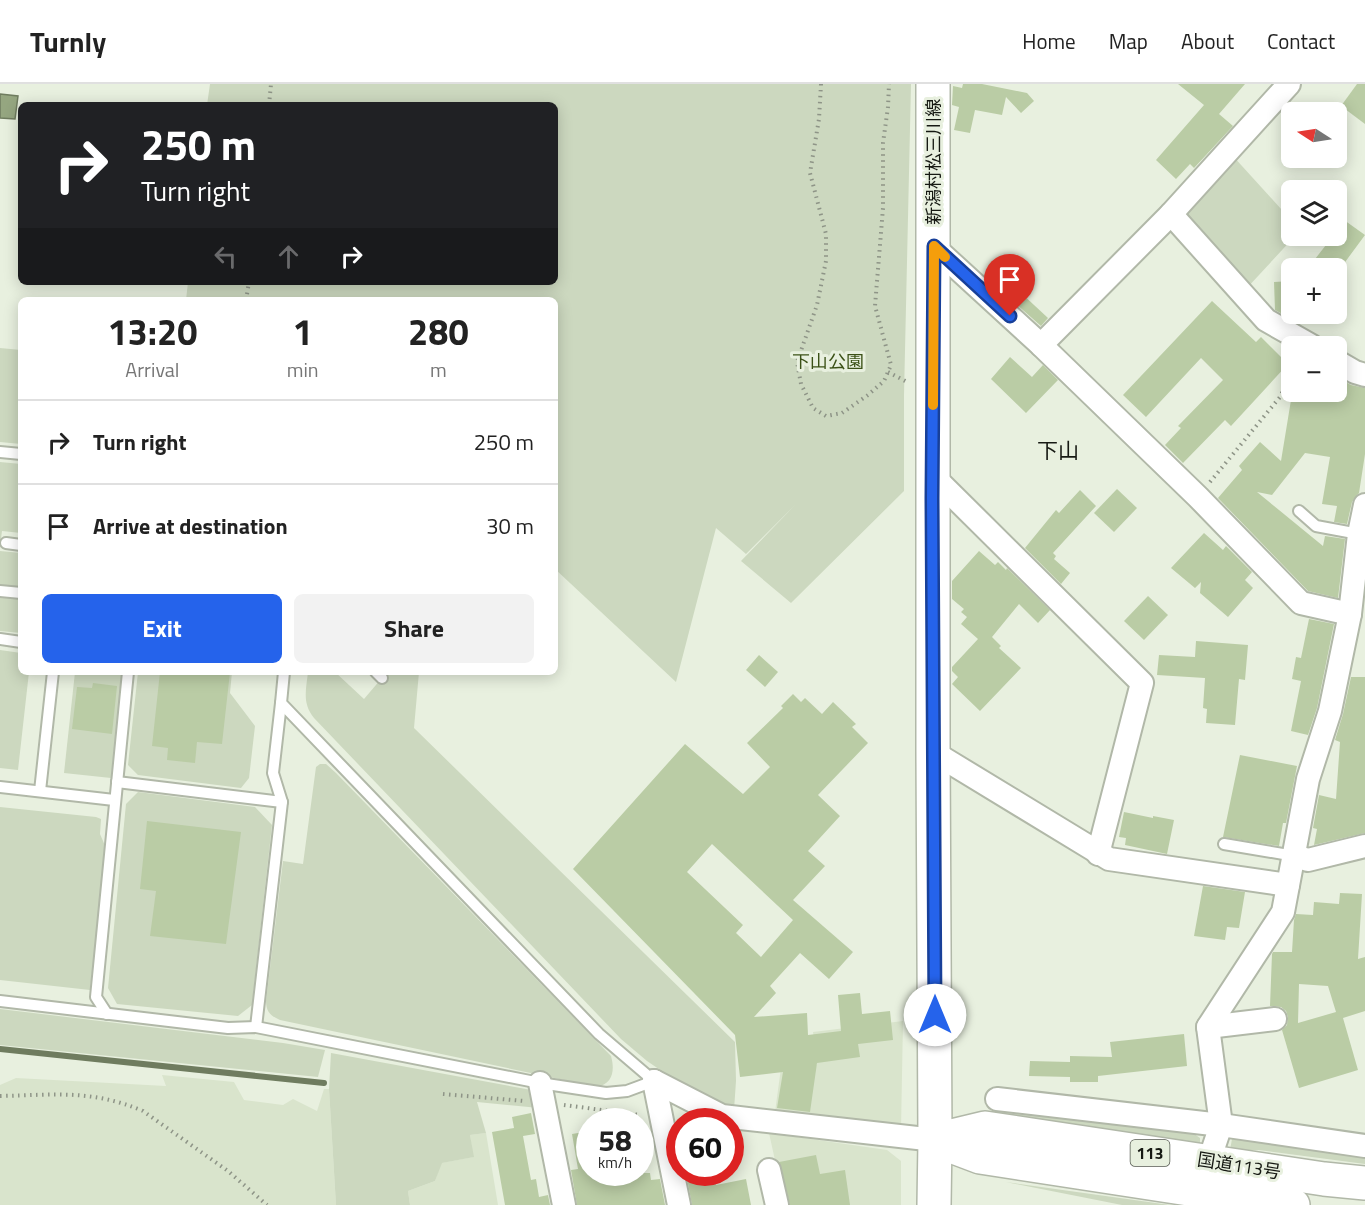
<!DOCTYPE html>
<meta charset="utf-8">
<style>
body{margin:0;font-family:"Titillium Web","Noto Sans JP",sans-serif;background:#f2f2f2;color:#222;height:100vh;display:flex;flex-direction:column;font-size:22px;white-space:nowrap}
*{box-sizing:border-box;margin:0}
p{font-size:20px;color:#767676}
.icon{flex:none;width:33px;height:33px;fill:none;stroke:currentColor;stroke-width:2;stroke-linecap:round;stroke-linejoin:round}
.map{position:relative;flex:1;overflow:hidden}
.sheet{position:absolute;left:18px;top:213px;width:540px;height:378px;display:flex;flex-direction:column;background:#fff;border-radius:9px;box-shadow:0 3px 15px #0003}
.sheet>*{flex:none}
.guide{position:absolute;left:18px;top:18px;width:540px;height:183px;border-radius:9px;box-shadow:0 3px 15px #0003;background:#202124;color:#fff;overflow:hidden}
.needle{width:39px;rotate:282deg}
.buttons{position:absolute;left:1281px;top:18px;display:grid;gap:12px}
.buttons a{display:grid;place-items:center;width:66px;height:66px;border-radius:9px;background:#fff;box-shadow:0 3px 15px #0003;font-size:30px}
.speed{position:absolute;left:576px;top:1024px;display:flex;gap:12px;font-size:30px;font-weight:700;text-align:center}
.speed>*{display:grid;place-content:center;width:78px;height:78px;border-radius:50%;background:#fff;box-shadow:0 3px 15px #0003;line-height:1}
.speed small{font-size:15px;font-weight:400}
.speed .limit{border:9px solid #d22;background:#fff;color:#111}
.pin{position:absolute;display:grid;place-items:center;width:51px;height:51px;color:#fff;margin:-62px -26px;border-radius:50% 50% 50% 0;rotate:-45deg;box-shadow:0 0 6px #0007}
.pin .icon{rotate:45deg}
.me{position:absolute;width:66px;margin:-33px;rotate:0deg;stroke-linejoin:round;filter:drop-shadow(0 0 4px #0008)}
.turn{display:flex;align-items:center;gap:21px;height:126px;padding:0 24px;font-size:27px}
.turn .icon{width:78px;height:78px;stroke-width:2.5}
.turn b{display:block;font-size:42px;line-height:51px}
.lanes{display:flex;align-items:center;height:57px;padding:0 24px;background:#0003;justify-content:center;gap:30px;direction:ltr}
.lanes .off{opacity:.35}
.eta{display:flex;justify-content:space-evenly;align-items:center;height:102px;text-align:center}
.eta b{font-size:36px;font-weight:700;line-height:42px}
.primary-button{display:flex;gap:12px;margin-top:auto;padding:12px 24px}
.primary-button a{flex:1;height:69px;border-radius:9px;background:#2563eb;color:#fff;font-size:24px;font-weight:700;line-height:69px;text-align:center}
.primary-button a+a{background:#f2f2f2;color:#222}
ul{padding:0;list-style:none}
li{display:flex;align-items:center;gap:18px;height:84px;padding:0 24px;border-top:2px solid #e0e0e0}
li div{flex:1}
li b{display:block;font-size:22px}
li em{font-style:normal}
header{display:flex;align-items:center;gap:36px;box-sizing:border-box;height:84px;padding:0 30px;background:#fff;border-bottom:2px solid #e0e0e0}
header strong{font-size:28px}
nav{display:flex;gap:33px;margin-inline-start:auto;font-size:21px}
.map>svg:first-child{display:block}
.built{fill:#d9e4cc}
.green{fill:#ccd8bf}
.water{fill:#95a680;stroke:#6f7c5f;stroke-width:1.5}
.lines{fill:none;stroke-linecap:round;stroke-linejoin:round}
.stream{stroke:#6f7c5f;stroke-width:6}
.building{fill:#bacca5;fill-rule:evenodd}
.service-casing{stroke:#b1b8a8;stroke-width:14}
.minor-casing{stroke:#b1b8a8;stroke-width:26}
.primary-casing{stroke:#b1b8a8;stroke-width:36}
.trunk-casing{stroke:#b1b8a8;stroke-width:36}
.path{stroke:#8e9487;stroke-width:4;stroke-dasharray:1.5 4.5;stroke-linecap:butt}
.service{stroke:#fff;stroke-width:10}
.minor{stroke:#fff;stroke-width:22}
.primary{stroke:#fff;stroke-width:33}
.trunk{stroke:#fff;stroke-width:33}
.route-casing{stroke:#184099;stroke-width:15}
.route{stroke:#2563eb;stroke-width:10}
.slow{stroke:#f59e0b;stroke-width:10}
.labels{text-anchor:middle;stroke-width:6;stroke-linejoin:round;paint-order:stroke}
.shield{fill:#e8f0df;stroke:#555a50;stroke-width:1.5}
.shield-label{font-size:16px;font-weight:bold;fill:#161913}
.street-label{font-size:18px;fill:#161913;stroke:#e8f0df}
.park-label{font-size:18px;fill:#3b5117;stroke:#e8f0df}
.quarter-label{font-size:21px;fill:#161913;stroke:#e8f0df}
</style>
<header>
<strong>Turnly</strong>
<nav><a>Home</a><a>Map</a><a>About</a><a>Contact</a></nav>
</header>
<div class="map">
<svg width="1365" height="1121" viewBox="0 0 1365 1121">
<rect width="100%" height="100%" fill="#e8f0df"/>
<g class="built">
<polygon points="903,937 901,1045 775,1028 781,984 817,981 813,948"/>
<polygon points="162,991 234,998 244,1016 283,1021 293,1015 317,1027 324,1005 329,1005 336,1121 0,1121 0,1001 16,994 166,1002"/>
<polygon points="486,1049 498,1121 410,1121 408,1107 435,1097 441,1079 473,1073 470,1051"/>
<polygon points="769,1049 887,1066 901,1077 901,1121 828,1121 823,1091 780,1099"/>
</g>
<g class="green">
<polygon points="210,0 911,0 904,311 904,407 791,519 741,477 796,420 746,470 716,444 676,598 555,485 555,216 186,216 188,198 555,198 555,21 207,21"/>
<polygon points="1232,71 1291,136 1292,152 1295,152 1246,205 1177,130"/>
<polygon points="0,264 21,266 21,360 0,358"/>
<polygon points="0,378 21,380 21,449 2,447 0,462"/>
<polygon points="0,467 21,469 21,503 0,502"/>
<polygon points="0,512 21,514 21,549 0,547"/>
<polygon points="0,566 21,569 21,588 29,588 18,686 0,684"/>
<polygon points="75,588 121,588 122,590 111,694 64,689"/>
<polygon points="138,588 232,588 230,609 255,642 249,694 241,704 138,691 128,681"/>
<path d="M308 588H335L364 615 387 588H419L414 644 735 958 736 997 734 1026 678 998 647 977 621 955 314 634C302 619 306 606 308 588Z"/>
<path d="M320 680H326L336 689 611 972C615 986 613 1000 597 1003L280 936C271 932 266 928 266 917L283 777 303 780 316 683Z"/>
<polygon points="138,708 255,723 272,741 252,921 238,932 117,920 108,904 126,720"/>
<polygon points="0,723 96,733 101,735 100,750 106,764 90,906 0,896"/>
<polygon points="0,925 283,959 325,966 318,993 0,961"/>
<polygon points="331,969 537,1007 539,1024 477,1018 486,1049 470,1051 474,1073 442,1079 435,1097 408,1107 410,1121 336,1121 329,1005"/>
<polygon points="993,1025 1193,1049 1200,1054 1200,1061 992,1029"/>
<polygon points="1236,1052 1365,1069 1365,1080 1259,1066 1230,1066 1232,1055"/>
<polygon points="1006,1098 1170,1121 1122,1121"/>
</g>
<polygon class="water" points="0,10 18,12 15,35 0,34"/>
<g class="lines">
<polyline class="stream" points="0,965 324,999"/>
</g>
<g class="building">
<polygon points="963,0 982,0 1027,9 1034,17 1021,29 1006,13 1002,31 975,26 970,49 954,46 959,23 952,21 953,2 962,4"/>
<polygon points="1178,0 1245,0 1219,30 1233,42 1194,84 1190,80 1176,95 1156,76 1204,21"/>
<polygon points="1357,0 1365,0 1365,40 1341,22"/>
<polygon points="1344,136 1365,151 1337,189 1336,184 1308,184 1333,152 1336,152 1336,147"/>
<polygon points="1007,196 1048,234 1041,242 999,205"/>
<polygon points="1292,197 1292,234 1290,234 1275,226 1274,198"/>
<polygon points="1212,217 1256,258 1261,253 1288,280 1231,342 1225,336 1183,379 1165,361 1181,344 1178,342 1223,296 1201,274 1146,333 1123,311"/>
<polygon points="1010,273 1032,293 1043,281 1058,296 1026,329 991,295"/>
<polygon points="1336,293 1351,301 1365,304 1365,370 1359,409 1352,418 1347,440 1334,438 1337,422 1322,420 1330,373 1305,369 1272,411 1257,408 1323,462 1325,452 1345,455 1338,514 1308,507 1218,414 1242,386 1239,382 1260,358 1281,377 1291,316 1295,308 1336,308"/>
<polygon points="1117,405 1137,424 1114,448 1094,429"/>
<polygon points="1080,406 1096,422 1053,469 1056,472 1054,475 1070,489 1061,500 1025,464 1056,426 1059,429"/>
<polygon points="1204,449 1223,466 1226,462 1252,488 1245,496 1253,504 1228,533 1200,509 1201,498 1195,504 1171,484"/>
<polygon points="979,467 995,481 998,478 1006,486 1007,484 1050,526 1038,539 1019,520 992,553 1001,562 999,564 1021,584 980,627 952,600 958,593 952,587 952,583 978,555 961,540 967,533 961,528 964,525 952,515 952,497"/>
<polygon points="1148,512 1168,531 1144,556 1124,537"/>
<polygon points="1309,535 1334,540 1317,624 1308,651 1291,647 1301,597 1292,595 1296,573 1301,574"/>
<polygon points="1196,557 1248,561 1245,596 1239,595 1235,641 1206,639 1207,625 1203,624 1205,594 1157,591 1159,571 1195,573"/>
<polygon points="759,571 778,588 765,603 746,586"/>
<polygon points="160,588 230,588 222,660 197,658 195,679 167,676 168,664 152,662"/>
<polygon points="1351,593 1365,593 1365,749 1314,761 1317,745 1313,744 1319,711 1336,715 1340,658 1335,656 1343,630"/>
<polygon points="93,599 117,602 112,650 72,645 77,603 92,604"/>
<path d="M793 610 801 618 805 614 822 630 833 618 856 640 852 643 868 659 818 711 840 732 808 767 825 782 793 816 853 868 829 895 800 869 770 902 776 909 754 933 807 929 808 951 841 947 838 911 860 909 862 930 890 927 893 956 858 960 860 973 817 979 810 1028 777 1024 783 988 740 993 735 951 573 785 685 660 743 710 770 683 747 659 783 624 781 622ZM712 760 793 836 761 873 736 849 743 841 687 788Z"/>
<polygon points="1240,671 1297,682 1286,739 1283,739 1279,762 1223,753"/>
<polygon points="1124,728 1153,734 1153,732 1174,736 1167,770 1125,761 1126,754 1119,753"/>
<polygon points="147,737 241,748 226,860 150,852 156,807 140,805"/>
<polygon points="1203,802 1245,808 1239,844 1227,843 1225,856 1194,852"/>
<path d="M1340 809 1362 810 1358 875 1365 873V927L1343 934 1358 986 1299 1004 1282 946 1287 941 1288 933 1286 927 1281 923 1270 922 1272 870 1273 868H1292L1294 836 1296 830 1313 831 1314 818 1339 820ZM1299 900 1328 902 1336 928 1298 939Z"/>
<polygon points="1184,950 1187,982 1098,992 1098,998 1070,998 1070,993 1029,992 1030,977 1070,978 1070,972 1112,973 1110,958"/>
<polygon points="531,1029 535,1050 523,1052 531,1096 536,1095 539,1113 548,1111 550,1121 505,1121 492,1048 514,1044 512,1033"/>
<polygon points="590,1047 590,1089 650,1089 651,1096 660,1095 665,1121 577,1121 571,1086 578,1085 572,1050"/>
<polygon points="816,1071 820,1090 845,1086 850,1121 790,1121 779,1078"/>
<polygon points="686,1089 713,1089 716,1101 746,1095 751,1121 692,1121"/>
</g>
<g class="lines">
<g class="service-casing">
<g id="service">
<polyline points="0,368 21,370"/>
<polyline points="1299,427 1316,442 1359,450"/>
<polyline points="6,459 21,461"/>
<polyline points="0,507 21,509"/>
<polyline points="0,555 21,558"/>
<polyline points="284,588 281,619 599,950 654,997"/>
<polyline points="376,588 382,594"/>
<polyline points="117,698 282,718"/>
<polyline points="0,703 114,716"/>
<polyline points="40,707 53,588"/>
<polyline points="1224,760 1295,772"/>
<polyline points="0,917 228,944 256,943 540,999 606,1009 627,1007 654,997"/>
<polyline points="107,930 96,913 128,588"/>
<polyline points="256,943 282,718 273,689 281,619"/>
</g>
</g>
<g class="minor-casing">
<g id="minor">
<polyline points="1171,130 1266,236 1312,262"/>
<polyline points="934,163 1041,261 1198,413 1301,519 1350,530"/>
<polyline points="1041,261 1171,130 1289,0"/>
<polyline points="1336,277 1355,288 1365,291"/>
<polyline points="932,391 1142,599 1098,770"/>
<polyline points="933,668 1109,775 1288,801"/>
<polyline points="1295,772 1308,776 1365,762"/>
<polyline points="1208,943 1275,935"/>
<polyline points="654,997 722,1032 935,1056"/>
<polyline points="654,997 679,1121"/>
<polyline points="540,999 564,1121"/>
<polyline points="997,1015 1221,1041 1365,1062"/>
<polyline points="1213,1065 1221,1041 1208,943 1283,828 1308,695 1330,627 1350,530 1359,450 1365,421"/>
<polyline points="769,1086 777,1121"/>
</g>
</g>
<g class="primary-casing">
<polyline id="primary" points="933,0 933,668 935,1056"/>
</g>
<g class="trunk-casing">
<g id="trunk">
<polyline points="935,1056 985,1044 1324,1095 1365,1099"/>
<polyline points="935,1056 980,1073 1293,1121"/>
<polyline points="934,1121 935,1056"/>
</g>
</g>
<g class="path">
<polyline points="821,0 819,35 810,89 826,150 826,177 817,221 797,278 801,300 813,324 826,332 842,329 868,311 884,297 891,281 875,222 883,124 883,59 888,23 889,0"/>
<polyline points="269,21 271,0"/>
<polyline points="246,216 249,198"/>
<polyline points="888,288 907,298"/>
<polyline points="1210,398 1280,313 1292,288"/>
<polyline points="443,1010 524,1017"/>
<path d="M0 1012C54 1011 91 1005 143 1027L228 1087 267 1121"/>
<polyline points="564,1021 640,1031"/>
</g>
<use href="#service" class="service"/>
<use href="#minor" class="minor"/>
<use href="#primary" class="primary"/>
<use href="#trunk" class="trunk"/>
</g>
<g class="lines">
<g class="route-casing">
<polyline id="route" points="935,931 932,414 934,162 1010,232"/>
</g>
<use href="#route" class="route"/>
<polyline class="slow" points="933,321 934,162 945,173"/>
</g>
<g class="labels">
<rect class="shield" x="1130.5" y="1056" width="39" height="26" rx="4.5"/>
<g class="shield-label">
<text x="1150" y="1075">113</text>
</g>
<g class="street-label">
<text transform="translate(934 78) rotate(-90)" y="6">新潟村松三川線</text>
<text transform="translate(1239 1082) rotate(9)" y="6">国道113号</text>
</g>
<g class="park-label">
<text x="828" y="284">下山公園</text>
</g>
<g class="quarter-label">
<text x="1058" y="374">下山</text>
</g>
</g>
</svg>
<div class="buttons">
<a><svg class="needle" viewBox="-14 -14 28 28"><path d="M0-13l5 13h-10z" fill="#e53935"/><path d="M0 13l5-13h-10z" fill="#767676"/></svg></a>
<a><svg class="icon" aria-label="layers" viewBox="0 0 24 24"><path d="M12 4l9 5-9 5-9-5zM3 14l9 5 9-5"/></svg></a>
<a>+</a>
<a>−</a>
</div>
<div class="speed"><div>58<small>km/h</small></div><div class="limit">60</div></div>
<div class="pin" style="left:1010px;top:232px;background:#d93025"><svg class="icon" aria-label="arrive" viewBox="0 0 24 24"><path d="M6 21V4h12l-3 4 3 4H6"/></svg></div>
<svg class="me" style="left:935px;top:931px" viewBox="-20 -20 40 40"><circle r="19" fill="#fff"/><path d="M0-13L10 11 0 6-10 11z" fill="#2563eb"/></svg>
<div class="guide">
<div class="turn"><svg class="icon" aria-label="right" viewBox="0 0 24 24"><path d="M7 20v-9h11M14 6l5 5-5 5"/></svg><div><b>250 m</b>Turn right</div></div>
<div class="lanes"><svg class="icon off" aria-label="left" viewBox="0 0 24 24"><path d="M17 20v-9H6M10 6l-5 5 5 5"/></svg><svg class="icon off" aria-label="ahead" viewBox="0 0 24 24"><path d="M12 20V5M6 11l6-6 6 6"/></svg><svg class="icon" aria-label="right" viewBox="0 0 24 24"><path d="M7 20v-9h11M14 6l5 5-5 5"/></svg></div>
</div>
<section class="sheet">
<div class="eta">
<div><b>13:20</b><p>Arrival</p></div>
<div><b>1</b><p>min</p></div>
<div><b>280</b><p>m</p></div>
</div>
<ul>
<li><svg class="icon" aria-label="right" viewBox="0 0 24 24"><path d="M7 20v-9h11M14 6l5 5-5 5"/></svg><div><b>Turn right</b></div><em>250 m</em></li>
<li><svg class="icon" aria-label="arrive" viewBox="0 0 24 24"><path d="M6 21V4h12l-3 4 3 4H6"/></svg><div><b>Arrive at destination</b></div><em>30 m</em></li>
</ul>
<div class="primary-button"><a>Exit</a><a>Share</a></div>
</section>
</div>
